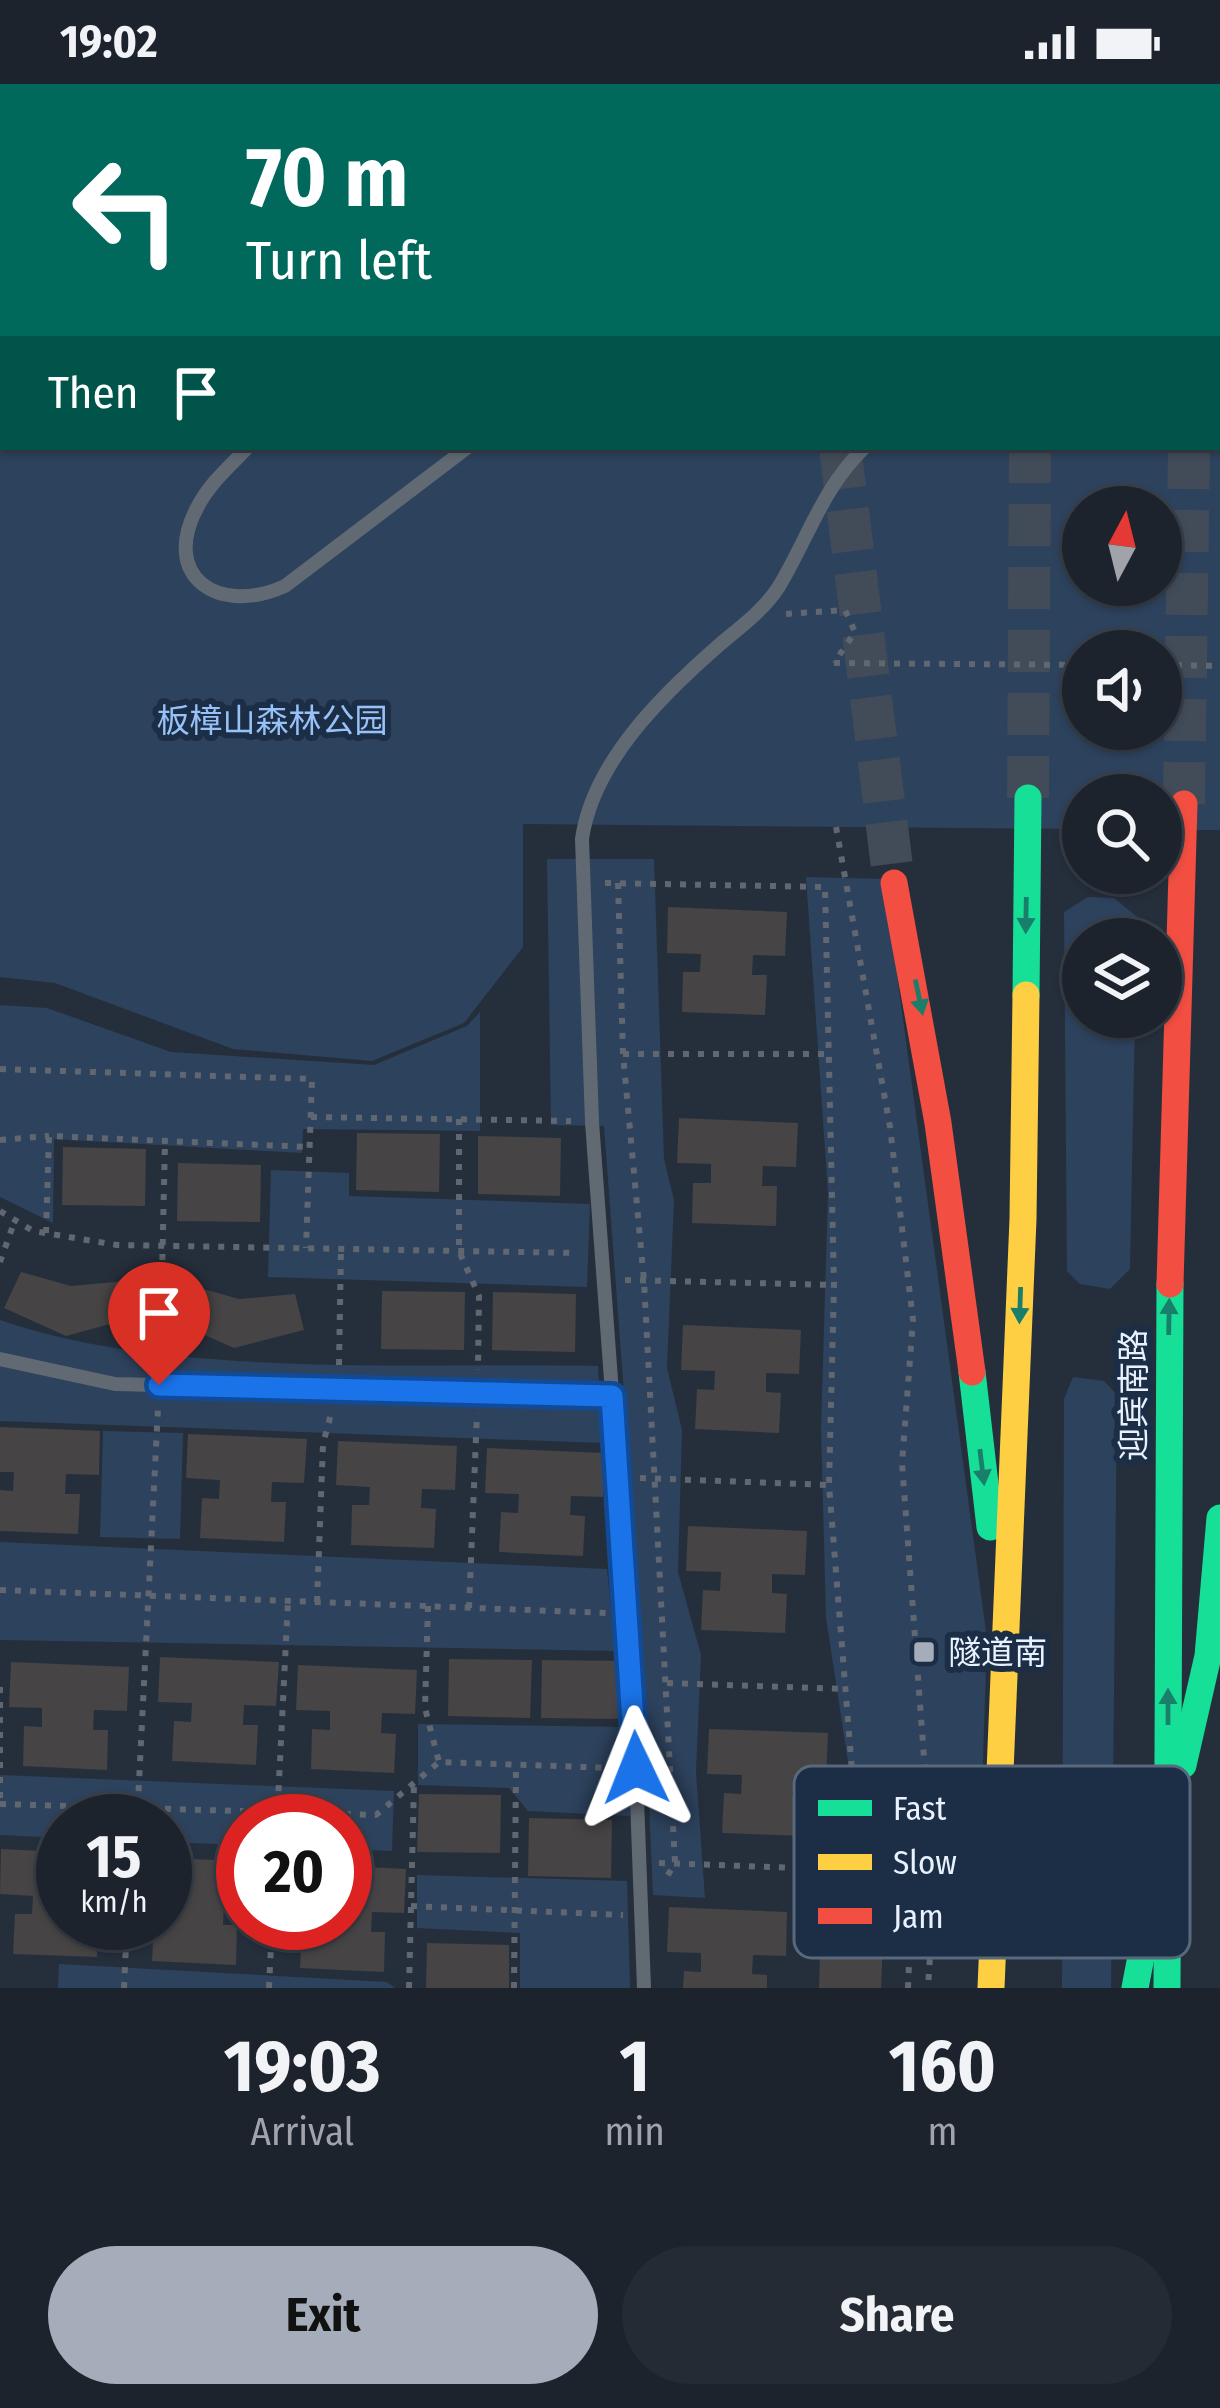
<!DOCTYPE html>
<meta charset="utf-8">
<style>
body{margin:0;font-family:"Fira Sans Condensed","Noto Sans SC",sans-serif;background:#252b35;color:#f1f3f6;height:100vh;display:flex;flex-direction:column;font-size:45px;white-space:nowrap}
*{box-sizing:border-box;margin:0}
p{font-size:39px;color:#a0a4aa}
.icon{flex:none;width:66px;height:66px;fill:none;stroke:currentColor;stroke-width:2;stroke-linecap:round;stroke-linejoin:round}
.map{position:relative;height:1904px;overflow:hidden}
.drawer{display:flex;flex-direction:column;background:#1c232d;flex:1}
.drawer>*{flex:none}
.top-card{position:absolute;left:0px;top:0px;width:1221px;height:366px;box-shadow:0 3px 9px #0004,0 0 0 3px #3a4049;background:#00695c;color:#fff;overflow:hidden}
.needle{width:78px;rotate:7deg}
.tools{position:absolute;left:1062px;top:402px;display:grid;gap:24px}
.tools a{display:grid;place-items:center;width:120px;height:120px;border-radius:50%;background:#1c232d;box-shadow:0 3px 9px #0004,0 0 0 3px #3a4049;font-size:60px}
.speed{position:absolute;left:36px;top:1710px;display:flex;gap:24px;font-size:60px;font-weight:700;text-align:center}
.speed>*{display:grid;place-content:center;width:156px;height:156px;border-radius:50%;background:#1c232d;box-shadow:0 3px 9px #0004,0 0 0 3px #3a4049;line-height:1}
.speed small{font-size:30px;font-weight:400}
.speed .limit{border:18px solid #d22;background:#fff;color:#111}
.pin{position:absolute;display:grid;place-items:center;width:102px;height:102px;color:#fff;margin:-123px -51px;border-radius:50% 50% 50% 0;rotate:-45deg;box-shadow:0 0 12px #0007}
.pin .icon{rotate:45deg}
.me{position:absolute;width:132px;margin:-66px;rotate:358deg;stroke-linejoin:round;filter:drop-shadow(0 0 9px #0008)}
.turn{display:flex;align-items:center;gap:42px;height:252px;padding:0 48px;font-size:54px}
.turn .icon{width:156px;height:156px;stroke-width:2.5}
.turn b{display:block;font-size:84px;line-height:102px}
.then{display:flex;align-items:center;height:114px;padding:0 48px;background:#0003;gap:24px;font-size:45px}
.eta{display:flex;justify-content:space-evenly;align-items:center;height:204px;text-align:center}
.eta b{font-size:72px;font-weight:700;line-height:84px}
.button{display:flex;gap:24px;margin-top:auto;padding:24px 48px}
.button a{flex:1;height:138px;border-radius:72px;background:#a4adb9;color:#111;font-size:48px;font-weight:700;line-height:138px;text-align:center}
.button a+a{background:#252b35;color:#f1f3f6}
.status{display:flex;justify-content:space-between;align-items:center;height:84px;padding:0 60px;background:#1c232d;direction:ltr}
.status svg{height:33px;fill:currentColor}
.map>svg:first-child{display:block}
.green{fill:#2d425d;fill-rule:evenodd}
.building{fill:#464444}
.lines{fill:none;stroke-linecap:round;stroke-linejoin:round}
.primary-tunnel{stroke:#424c59;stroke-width:42;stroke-dasharray:42 21;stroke-linecap:butt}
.path{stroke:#606771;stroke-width:6;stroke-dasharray:6 9;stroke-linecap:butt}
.lane{stroke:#616a73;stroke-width:14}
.fast{stroke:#16e098;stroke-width:27}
.slow{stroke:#ffcf43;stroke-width:27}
.jam{stroke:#f24e42;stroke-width:27}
.oneway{fill:#197e6a}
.route-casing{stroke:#114b97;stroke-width:30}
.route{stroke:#1a73e8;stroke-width:21}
.poi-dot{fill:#a4adb9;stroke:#1c2e45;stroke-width:4.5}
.labels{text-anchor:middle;stroke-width:12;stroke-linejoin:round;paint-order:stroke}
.park-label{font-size:33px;fill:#98c1f8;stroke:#1c2e45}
.street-label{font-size:33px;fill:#e8f1fd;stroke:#1c2e45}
.poi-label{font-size:33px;fill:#e8f1fd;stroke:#1c2e45;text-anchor:start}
.key{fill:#1c2e45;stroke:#59687c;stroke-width:3}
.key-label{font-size:33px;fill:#e8f1fd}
</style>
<div class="status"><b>19:02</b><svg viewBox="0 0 49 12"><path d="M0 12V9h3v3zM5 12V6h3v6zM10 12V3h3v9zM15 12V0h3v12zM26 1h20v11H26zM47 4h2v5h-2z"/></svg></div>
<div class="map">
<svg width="1220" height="1904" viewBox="0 0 1220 1904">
<rect width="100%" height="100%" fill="#252f3c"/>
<g class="green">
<path d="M0 0H1220V746H1161V711H1083V745L523 740V863L464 939 372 977 233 965 55 899 0 893ZM3 3H1218V363H3ZM1083 423H1161V501H1083ZM1083 567H1161V645H1083Z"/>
<polygon points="547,775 654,775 664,1075 674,1116 667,1284 682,1346 678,1488 701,1571 696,1688 705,1814 653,1811 641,1536 604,1042 551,1041"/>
<polygon points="806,793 884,795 987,1555 978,1824 850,1810 849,1684 826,1534 821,1345 828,1108"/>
<polygon points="1088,813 1114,814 1137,833 1136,855 1083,855 1083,933 1135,933 1130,1185 1110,1205 1080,1200 1067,1187 1064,828"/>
<polygon points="0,921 47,924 171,968 374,981 467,942 480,928 480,1047 303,1045 302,1069 54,1055 53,1139 0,1113"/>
<polygon points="271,1086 349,1089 349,1112 590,1120 587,1203 268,1193"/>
<path d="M0 1236C169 1295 416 1278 598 1282L602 1359 0 1337Z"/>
<polygon points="1073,1293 1104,1297 1117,1311 1111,1904 1062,1904 1064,1315"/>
<polygon points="103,1347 183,1349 180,1455 100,1453"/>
<polygon points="0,1458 607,1485 615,1567 0,1556"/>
<polygon points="418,1640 629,1643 630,1732 528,1727 509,1704 418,1701"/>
<polygon points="0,1691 394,1707 392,1767 345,1765 345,1737 243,1737 243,1761 165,1758 165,1737 63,1737 63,1754 0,1751"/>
<polygon points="417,1791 627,1797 630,1904 520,1904 520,1849 417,1844"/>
<polygon points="59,1880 387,1898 395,1904 58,1904"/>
</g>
<g class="building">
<polygon points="668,823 787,828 785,872 753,871 752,891 767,891 765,931 682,928 683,888 700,888 701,870 667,869"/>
<polygon points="679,1034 798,1039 796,1083 763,1082 762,1102 777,1102 776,1142 692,1139 693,1099 711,1099 711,1080 677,1079"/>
<polygon points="357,1049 440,1050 439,1108 356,1106"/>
<polygon points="478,1052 561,1054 560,1112 478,1110"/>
<polygon points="63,1063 146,1065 145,1122 62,1121"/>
<polygon points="178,1079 261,1081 260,1138 177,1137"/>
<polygon points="21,1188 71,1202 126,1197 136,1233 66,1252 4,1224"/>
<polygon points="189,1201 239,1215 295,1210 304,1246 234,1264 173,1237"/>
<polygon points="382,1207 465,1208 464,1266 381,1265"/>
<polygon points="493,1208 576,1210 575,1268 492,1266"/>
<polygon points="683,1241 801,1246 799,1290 766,1289 766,1308 781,1309 779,1349 695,1345 697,1305 714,1306 715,1287 681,1286"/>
<polygon points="0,1343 100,1347 99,1391 66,1390 65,1410 80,1410 78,1450 0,1447 0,1406 13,1407 14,1388 0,1388"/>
<polygon points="188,1350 307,1355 304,1399 272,1398 271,1418 286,1418 284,1458 200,1454 202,1414 219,1415 220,1396 186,1394"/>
<polygon points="338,1357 457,1362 455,1406 422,1405 421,1424 436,1425 434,1464 351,1461 352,1421 369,1421 370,1403 336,1401"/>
<polygon points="487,1364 605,1369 603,1413 571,1412 570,1431 585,1432 583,1472 499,1468 501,1428 518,1429 519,1410 485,1409"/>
<polygon points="688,1442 807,1447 805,1491 772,1490 772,1509 787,1510 785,1549 701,1546 703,1506 720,1507 721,1488 686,1487"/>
<polygon points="160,1573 279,1578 276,1622 244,1621 243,1641 258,1641 256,1681 172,1677 174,1637 191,1638 192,1619 158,1618"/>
<polygon points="449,1575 532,1576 530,1634 448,1632"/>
<polygon points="542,1576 624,1577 623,1635 541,1634"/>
<polygon points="11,1578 129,1583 127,1627 94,1626 93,1646 108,1646 107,1686 23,1682 24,1642 42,1643 42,1624 9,1623"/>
<polygon points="298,1581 417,1586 415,1630 382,1629 381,1649 396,1650 394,1689 311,1685 312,1645 330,1646 330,1627 296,1626"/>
<polygon points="709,1645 828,1649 826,1694 793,1693 792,1713 808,1713 806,1752 722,1749 724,1709 741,1710 742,1691 707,1690"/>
<polygon points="419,1710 501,1711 500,1769 417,1768"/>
<polygon points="529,1734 612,1736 611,1794 528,1792"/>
<polygon points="1,1765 63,1768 63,1839 98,1839 97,1873 13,1870 15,1830 32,1830 33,1812 0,1810"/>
<polygon points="165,1774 243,1777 243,1822 224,1821 223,1841 237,1841 236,1881 152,1877 154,1839 171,1838 172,1819 165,1818"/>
<polygon points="345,1782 406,1785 404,1829 372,1828 371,1848 385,1848 384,1888 300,1884 302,1844 345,1839"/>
<polygon points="669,1823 787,1828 786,1872 753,1871 752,1890 767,1891 767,1904 683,1904 684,1887 701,1888 701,1869 667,1868"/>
<polygon points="821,1830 884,1832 881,1904 819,1904"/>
<polygon points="427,1859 509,1861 509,1904 426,1904"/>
</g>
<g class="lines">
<g class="primary-tunnel">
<polyline points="791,0 791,3"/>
<polyline points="1033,3 1033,0"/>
<polyline points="1193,3 1193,0"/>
<polyline points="840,363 894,799"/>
<polyline points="1028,714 1030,363"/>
<polyline points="1184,720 1189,363"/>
</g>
<g class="path">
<polyline points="1218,201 1220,201"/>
<polyline points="786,530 845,526 855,548 834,579"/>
<polyline points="834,579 1083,581"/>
<polyline points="1161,581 1220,582"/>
<polyline points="836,743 890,1043 913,1236 902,1379 934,1807 928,1904"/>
<polyline points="605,799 825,803 834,1201 829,1401 860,1786"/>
<polyline points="618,799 623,970 644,1197 675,1779 665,1796"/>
<polyline points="623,970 828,970"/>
<polyline points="0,985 312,995 306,1164"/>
<polyline points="311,1033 571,1037"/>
<polyline points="459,1035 459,1167 479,1212 478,1286"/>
<polyline points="0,1056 49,1052"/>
<polyline points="0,1127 33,1147 117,1161 578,1169"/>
<polyline points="46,1149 49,1052 310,1063"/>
<polyline points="0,1178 15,1136"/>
<polyline points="625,1196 834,1201"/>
<polyline points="160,1281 165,1057"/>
<polyline points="339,1281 341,1165"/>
<polyline points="640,1394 829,1401"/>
<polyline points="0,1506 608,1529"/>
<polyline points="317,1518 323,1360 331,1330"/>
<polyline points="428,1522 425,1624 439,1678"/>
<polyline points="469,1524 477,1329"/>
<polyline points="667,1599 844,1605"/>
<polyline points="0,1603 0,1715"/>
<polyline points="0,1720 376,1731 439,1678 613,1684"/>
<polyline points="137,1737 158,1324"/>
<polyline points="277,1737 288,1517"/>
<polyline points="659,1779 886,1787 912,1807"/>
<polyline points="411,1822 623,1831"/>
<polyline points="124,1904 127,1839"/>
<polyline points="269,1904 272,1839"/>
<polyline points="409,1904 414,1700"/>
<polyline points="514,1904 516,1681"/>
<polyline points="908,1904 912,1807 929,1761"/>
</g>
<g class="lane">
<polyline points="502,3 503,0"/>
<path d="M248 363C231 381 210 399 198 422 159 493 219 532 285 502L468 363"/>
<polyline points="0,1275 115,1300 612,1312"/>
<path d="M644 1904 632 1580 592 1038 582 755C593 678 662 611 718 562 739 544 763 527 778 504 808 455 822 404 865 363"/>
</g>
<g class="fast">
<polyline points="1026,911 1028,714"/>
<polyline points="972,1288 990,1443"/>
<polyline points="1183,1681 1208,1572 1220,1434"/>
<polyline points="1135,1904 1148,1836"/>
<polyline points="1167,1904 1170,1200"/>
</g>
<polyline class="slow" points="991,1904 1023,1135 1026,911"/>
<g class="jam">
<polyline points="894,799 938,1039 972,1288"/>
<polyline points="1170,1200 1184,720"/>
</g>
</g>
<defs><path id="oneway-solid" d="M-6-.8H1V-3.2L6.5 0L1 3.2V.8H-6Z" transform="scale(3)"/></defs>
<g class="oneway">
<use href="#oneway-solid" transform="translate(1026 831) rotate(91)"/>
<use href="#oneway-solid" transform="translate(919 913) rotate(78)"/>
<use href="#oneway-solid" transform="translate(1020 1221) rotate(92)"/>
<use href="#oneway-solid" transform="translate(1169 1233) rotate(-89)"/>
<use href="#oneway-solid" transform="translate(982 1383) rotate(83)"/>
<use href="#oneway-solid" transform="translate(1168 1623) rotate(-90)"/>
</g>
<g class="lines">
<g class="route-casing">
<polyline id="route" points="159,1301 612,1312 636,1684"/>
</g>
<use href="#route" class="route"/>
</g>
<rect class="poi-dot" x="912" y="1556" width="24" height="24" rx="6"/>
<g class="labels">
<g class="park-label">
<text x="272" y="648">板樟山森林公园</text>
</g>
<g class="street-label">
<text transform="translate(1133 1311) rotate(-90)" y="12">迎宾南路</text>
</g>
<g class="poi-label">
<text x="948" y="1580">隧道南</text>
</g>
</g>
<rect x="794" y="1682" width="396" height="192" rx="18" class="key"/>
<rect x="818" y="1716" width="54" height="16" fill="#16e098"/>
<rect x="818" y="1770" width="54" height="16" fill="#ffcf43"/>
<rect x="818" y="1824" width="54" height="16" fill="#f24e42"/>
<g class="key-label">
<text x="893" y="1736">Fast</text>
<text x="893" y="1790">Slow</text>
<text x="893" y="1844">Jam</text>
</g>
</svg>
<div class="tools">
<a><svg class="needle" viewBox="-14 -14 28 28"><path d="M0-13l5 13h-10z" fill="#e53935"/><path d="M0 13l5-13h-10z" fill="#a0a4aa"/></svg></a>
<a><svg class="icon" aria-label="sound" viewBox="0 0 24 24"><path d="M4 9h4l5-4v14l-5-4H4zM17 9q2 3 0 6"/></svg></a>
<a><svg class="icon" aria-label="search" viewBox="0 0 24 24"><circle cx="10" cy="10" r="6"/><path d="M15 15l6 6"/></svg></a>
<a><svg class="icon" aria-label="layers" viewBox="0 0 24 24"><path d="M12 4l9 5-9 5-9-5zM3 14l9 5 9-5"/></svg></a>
</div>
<div class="speed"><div>15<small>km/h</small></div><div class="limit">20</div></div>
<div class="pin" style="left:159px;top:1301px;background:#d93025"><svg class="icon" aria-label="arrive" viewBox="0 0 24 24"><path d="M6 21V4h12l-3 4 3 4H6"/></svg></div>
<svg class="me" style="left:636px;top:1684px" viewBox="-20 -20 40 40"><path d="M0-17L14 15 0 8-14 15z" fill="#1a73e8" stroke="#fff" stroke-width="4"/></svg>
<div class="top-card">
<div class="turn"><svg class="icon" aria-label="left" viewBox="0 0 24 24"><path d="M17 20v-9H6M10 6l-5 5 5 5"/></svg><div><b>70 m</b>Turn left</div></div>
<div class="then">Then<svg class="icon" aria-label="arrive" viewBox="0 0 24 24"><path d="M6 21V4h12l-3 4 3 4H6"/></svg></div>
</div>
</div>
<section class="drawer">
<div class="eta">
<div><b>19:03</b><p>Arrival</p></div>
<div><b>1</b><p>min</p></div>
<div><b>160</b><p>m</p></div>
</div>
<div class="button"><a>Exit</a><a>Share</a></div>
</section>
